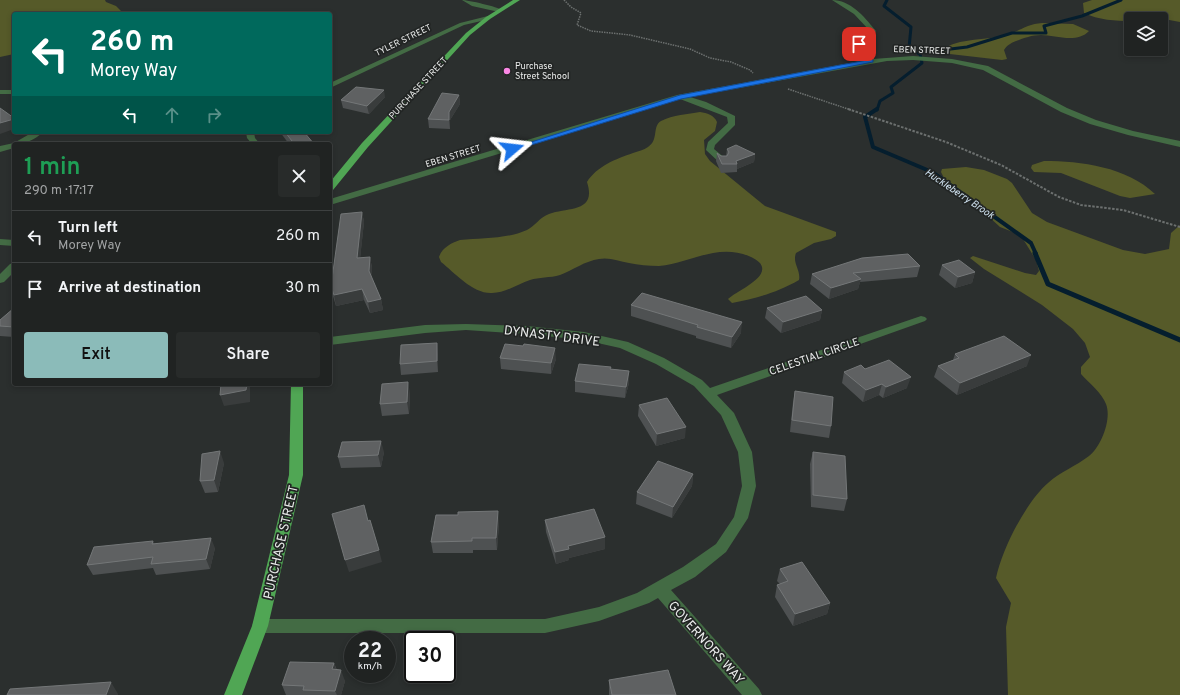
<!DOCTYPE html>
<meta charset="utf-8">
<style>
body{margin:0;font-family:Overpass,sans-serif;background:#282b2a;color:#f1f3f6;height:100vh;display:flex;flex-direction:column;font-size:15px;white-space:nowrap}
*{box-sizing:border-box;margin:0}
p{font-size:13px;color:#a2a4a5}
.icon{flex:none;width:22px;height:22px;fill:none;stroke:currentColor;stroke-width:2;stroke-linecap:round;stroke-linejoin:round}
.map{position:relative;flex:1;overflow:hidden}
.details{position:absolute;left:12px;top:142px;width:320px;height:244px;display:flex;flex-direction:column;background:#202322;border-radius:4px;box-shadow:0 2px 6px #0003,0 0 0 1px #3d4040}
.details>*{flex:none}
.guide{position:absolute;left:12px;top:12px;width:320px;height:122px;border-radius:4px;box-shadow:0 2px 6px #0003,0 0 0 1px #3d4040;background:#00695c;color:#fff;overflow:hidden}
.tools{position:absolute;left:1124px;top:12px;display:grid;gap:8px}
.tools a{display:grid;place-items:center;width:44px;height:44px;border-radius:4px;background:#202322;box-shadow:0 2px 6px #0003,0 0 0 1px #3d4040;font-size:20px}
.speed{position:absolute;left:344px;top:631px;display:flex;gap:8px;font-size:20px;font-weight:700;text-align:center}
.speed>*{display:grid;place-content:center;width:52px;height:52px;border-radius:50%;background:#202322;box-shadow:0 2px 6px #0003,0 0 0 1px #3d4040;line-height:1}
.speed small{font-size:10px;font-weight:400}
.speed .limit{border:2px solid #111;border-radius:6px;background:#fff;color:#111}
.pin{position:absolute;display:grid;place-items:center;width:34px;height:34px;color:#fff;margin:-17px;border-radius:8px;box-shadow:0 2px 6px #0006}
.me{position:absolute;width:44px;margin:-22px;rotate:73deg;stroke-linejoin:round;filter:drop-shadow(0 0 3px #0008)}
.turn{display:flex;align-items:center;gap:14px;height:84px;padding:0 12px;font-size:18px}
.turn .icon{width:52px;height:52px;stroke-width:2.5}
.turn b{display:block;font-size:28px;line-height:34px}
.lanes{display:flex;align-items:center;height:38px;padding:0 12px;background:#0003;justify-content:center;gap:20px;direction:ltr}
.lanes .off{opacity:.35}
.round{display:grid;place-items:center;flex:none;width:42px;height:42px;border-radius:4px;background:#282b2a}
.summary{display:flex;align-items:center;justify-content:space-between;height:68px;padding:0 12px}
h1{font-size:24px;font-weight:600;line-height:30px;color:#1e9e55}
.primary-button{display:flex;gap:8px;margin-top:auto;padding:8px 12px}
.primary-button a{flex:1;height:46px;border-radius:4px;background:#8bbbb9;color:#111;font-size:16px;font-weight:600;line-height:46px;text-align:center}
.primary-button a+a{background:#282b2a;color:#f1f3f6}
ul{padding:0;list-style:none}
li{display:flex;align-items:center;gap:12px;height:52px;padding:0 12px;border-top:1px solid #3d4040}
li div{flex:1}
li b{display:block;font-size:15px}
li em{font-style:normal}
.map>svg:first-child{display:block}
.green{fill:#565a29}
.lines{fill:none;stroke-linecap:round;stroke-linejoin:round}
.stream-far2{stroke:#051e2e;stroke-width:3}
.stream-far1{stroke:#051e2e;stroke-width:4}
.stream{stroke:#051e2e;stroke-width:5}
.path-far1{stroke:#6c706f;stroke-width:1.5;stroke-dasharray:1.5 1;stroke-linecap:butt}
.path{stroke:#6c706f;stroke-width:2;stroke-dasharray:2.5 1.5;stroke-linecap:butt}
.minor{fill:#436b44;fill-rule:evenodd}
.major{fill:#50a654;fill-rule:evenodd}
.wall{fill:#4e5152}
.shaded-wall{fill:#393c3c}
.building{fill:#5f6162;stroke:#747778}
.route{fill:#1a73e8;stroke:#114b97}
.poi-dot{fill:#fb87e5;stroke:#222524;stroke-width:1.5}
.labels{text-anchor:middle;stroke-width:3.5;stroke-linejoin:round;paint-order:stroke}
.far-street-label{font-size:9px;fill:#eaeceb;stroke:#222524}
.far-poi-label{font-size:9px;fill:#eaeceb;stroke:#222524;text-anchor:start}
.far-water-label{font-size:10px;font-style:italic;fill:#cfe2f0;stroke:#222524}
.street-label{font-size:11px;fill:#eaeceb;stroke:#222524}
.near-street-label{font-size:13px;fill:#eaeceb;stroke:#222524}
</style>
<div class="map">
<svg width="1180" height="695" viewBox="0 0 1180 695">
<rect width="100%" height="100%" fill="#2b2f2e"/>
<g class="green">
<polygon points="0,0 105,0 106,2 116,6 124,14 14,14 14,54 0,57"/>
<path d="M1092 0H1180V22L1164 19H1131V21C1116 21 1098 20 1084 13L1083 3Z"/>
<path d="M1042 23 1073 24 1089 31C1077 44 1055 35 1041 35 1032 35 1024 38 1016 41 1011 43 1007 45 1004 50L1007 59 1002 60 941 53C949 38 988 40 1003 36 1017 33 1026 24 1042 23Z"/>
<path d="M700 112C707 113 714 115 717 122L715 131 704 140 705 154 710 161 765 206 836 232V236L831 239 814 243 796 253C792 263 801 270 799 280 776 293 757 298 732 303L728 299C736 291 765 280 762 267 761 262 755 259 751 257 718 242 691 263 659 266 649 266 638 265 629 263 619 261 609 257 599 259 585 261 573 270 560 275 550 278 539 277 530 280 518 284 505 293 492 293 473 294 455 273 441 262L439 257C442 248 451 243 460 240 482 238 507 239 527 230 535 226 540 217 549 214 568 207 597 213 587 182 597 166 616 159 633 153 638 151 644 150 648 147 659 140 652 126 661 121 673 115 688 114 700 112Z"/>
<path d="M1044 161C1081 161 1127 167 1155 194L1130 198 1120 196 1061 173 1034 172 1031 168 1032 165Z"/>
<path d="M966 167 984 170 1007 179 1012 183 1032 213 1047 222 1123 250 1145 254 1169 249 1171 233 1180 225V695H1008L1006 627 1011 603 996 578C1002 549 1026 502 1048 483 1060 472 1076 466 1089 456 1101 447 1112 419 1106 404 1102 393 1089 383 1081 374V367L1090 357 1085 343 1073 329 1042 305 984 269 970 258 973 256 1025 273 1036 275 1039 271 1036 260 1023 239 1018 234 1000 227 976 205 945 180 941 172 942 169Z"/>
</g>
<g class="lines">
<g class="stream-far2">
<polyline points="918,53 967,47 1012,33 1046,33 1044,26 1082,16 1121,0"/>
<polyline points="877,110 880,101 893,93 891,87 922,63 920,54 909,48 911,27 884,6 887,0"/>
</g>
<polyline class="stream-far1" points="877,109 865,117 873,147 932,172 1031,243 1036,254"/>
<polyline class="stream" points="1035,253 1048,284 1180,340"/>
<g class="path-far1">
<polyline points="564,0 571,7 581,13 577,25 591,31 630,35 690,49 710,58 731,62 750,70 753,73"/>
<polyline points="788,89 851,110"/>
</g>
<polyline class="path" points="848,109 946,142 1001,165 1059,197 1081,205 1123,210 1180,227"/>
<g class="minor">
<path d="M462 0C468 0 498 7 502 10L499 12 472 6Z"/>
<path d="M832 0C850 0 864 16 875 30L876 31 862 48 873 59 913 56 952 59 988 66 1067 108 1096 120 1133 131 1180 141V147L1128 135 1090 124 1061 112 983 70 952 63 913 60 887 61 690 97 706 102 735 116V125L715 145 714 149 726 159 727 161 726 163H720L706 150 708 142 728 123 727 117 680 99 330 205V199L677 95 866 60 855 48 858 42 870 31 854 14Z"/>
<polygon points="488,16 490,17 490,19 464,25 330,88 330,83 460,23"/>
<rect x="0" y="90" width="14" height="4"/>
<path d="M33 132H43C35 140 25 144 14 144V148L0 152V146L14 143Z"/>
<polygon points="246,132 254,132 255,138 260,144 252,144 247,138"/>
<polygon points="0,239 14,240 14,246 0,245"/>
<polygon points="14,263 14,272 4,282 0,283 0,274 10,264"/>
<polygon points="921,316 925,317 927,319 925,321 717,395 734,413 752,452 756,486 748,518 726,552 695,577 671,590 759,689 762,695 742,695 658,598 649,603 599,621 545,633 260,633 254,631 252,626 254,621 260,619 545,619 599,607 637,593 683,567 716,544 734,517 742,486 738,452 721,415 694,386 656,364 620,348 584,340 527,334 466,330 425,333 330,345 330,337 425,325 466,324 527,326 584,332 628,342 664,358 702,380 710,388"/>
</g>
<g class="major">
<polygon points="513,0 520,0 490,19 470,35 368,147 333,190 330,191 330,182 362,143 466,33 486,17"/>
<polygon points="291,384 303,384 303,475 268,626 242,695 224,695 252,626 289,475"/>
</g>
</g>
<g class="wall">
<polygon points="459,95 460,104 450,120 450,129 429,128 428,119"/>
<polygon points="385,97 369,114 343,108 341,100"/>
<polygon points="280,132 304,132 289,144"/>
<polygon points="727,149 755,154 754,162 737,169 737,172 721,173 716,161 717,153 721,156 726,156"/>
<polygon points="362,212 364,222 360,258 370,257 372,268 371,276 381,299 383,310 370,313 364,300 336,306 333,296 331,286"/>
<polygon points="942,265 975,272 972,283 955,288 939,275"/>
<polygon points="920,266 917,277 860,282 858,289 829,299 810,284 812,274"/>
<polygon points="631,305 741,333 731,348 696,338 696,336 631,316"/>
<polygon points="14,308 14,337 0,336 0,320"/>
<polygon points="767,308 822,310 820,320 781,333 765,318"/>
<polygon points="523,346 556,359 551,374 501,369 500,358"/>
<polygon points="438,354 438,372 401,375 400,364"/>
<polygon points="955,354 1027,366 957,395 934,377 938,366 953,360"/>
<polygon points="611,369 629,371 629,383 625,398 575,392 575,381"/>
<polygon points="865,369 907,388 883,398 879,395 863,402 842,383 844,372"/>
<polygon points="795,391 831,426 829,438 790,432 793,402"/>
<polygon points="410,393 409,414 382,416 380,404"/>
<polygon points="639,405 685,438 656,446 638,416"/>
<polygon points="384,452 381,467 341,468 338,457"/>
<polygon points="813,452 847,499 844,511 811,507 810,464"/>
<polygon points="224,463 218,492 205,493 200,481"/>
<polygon points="693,474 692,486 672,518 636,504 637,492"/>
<polygon points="545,520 605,537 605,549 569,558 569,560 556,564 546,532"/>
<polygon points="499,523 497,550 473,550 473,553 433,553 431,542"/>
<polygon points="153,541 154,544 215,548 210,569 156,575 153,568 93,575 87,565"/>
<polygon points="780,569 830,603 827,614 793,626 775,597 777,585 780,584 777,581"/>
<polygon points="334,663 337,670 345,681 341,695 286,695 282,685"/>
<polygon points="609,680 676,695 609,695"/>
</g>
<g class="shaded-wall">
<polygon points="384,90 385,97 369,114 367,106"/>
<polygon points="459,95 460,104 450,120 450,129 449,120 449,112"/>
<polygon points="14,119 14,129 0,134 0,123"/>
<polygon points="755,154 754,162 737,169 737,164 736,161"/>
<polygon points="362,212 364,222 359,269 357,258"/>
<polygon points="370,257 372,268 371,282 369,271"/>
<polygon points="975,272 972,283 955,288 958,277"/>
<polygon points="861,279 858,289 829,299 831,288"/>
<polygon points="362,289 364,300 336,306 334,295"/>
<polygon points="381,299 383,310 370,313 368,302"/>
<polygon points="822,310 820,320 781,333 783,322"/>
<polygon points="742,322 741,333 731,348 732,337"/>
<polygon points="437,343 438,354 438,372 437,361"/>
<polygon points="555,348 556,359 551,374 551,363"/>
<polygon points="1031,355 1027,366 957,395 960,383"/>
<polygon points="629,371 629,383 625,398 626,387"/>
<polygon points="911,377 907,388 883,398 886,387"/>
<polygon points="408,382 410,393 409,414 407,402"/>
<polygon points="247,384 250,384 250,402 224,406 220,395"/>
<polygon points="882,384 879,395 863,402 866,390"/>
<polygon points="686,427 685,438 656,446 657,434"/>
<polygon points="381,441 384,452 381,467 378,455"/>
<polygon points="220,451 224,463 218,492 214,480"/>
<polygon points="693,474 692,486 672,518 673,507"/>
<polygon points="498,511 499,523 497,550 496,538"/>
<polygon points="605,537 605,549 569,558 569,560 556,564 555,552 568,546"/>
<polygon points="211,538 215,548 210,569 206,559"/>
<polygon points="379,550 382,562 349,572 345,560"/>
<polygon points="830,603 827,614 793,626 795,614"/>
<polygon points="334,663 338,675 332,669"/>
<polygon points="341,670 345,681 341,695 337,695 335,691"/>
<polygon points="111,682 118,694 118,695 106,695"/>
</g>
<g class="building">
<polygon points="356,87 384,90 367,106 341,100"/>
<polygon points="442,93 459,95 449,112 449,120 428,119"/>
<polygon points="0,108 14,118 14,119 0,123"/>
<polygon points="285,132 304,132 314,144 289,144 292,141"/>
<polygon points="736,145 755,154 736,161 737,164 722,164 717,153 721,156 727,156 729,152 727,149"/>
<polygon points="362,212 357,258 370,257 369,271 381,299 368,302 362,289 334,295 331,286 341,214"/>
<polygon points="908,254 920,266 853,273 861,279 831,288 812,274 862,258"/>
<polygon points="959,260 975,272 958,277 942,265"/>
<polygon points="642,293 742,322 732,337 697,327 698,325 631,305"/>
<polygon points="806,296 822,310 783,322 767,308"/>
<polygon points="14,308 14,327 0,326 0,320"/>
<polygon points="1004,336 1031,355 960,383 938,366 959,358 955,354"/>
<polygon points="437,343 437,361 400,364 401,345"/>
<polygon points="505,344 523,346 524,344 555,348 551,363 500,358"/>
<polygon points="889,360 911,377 886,387 882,384 866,390 844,372 861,365 865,369"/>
<polygon points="579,364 611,367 610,369 629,371 626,387 575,381"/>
<polygon points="408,382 407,402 380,404 382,384"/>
<polygon points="221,384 247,384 246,390 220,395"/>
<polygon points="795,391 833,397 831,426 792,420"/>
<polygon points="667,398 686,427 657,434 639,405"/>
<polygon points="381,441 378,455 338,457 342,442"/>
<polygon points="220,451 214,480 200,481 202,454"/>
<polygon points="813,452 845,456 847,499 813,495"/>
<polygon points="658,461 693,474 673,507 637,492"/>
<polygon points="364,505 368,521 370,520 379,550 345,560 332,514"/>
<polygon points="594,509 605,537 568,546 569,549 555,552 545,520"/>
<polygon points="498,511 496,538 472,538 472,541 431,542 436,515 458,515 458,512"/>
<polygon points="211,538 206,559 151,564 153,557 87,565 94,547 153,541 152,544"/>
<polygon points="802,562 830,603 795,614 777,585 788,581 780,569"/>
<polygon points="290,662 334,663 332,669 341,670 335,691 303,690 304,686 282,685"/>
<polygon points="668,670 676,695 612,695 609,680"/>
<polygon points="111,682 106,695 7,695 10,689"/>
</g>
<polygon class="route" points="857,43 861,43 862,50 873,60 873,62 681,99 515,150 509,149 680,95 867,60 855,48"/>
<circle class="poi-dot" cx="507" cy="71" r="4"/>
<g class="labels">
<g class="far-street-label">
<text transform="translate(403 40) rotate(-26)" y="3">TYLER STREET</text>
<text transform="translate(922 50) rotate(2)" y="3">EBEN STREET</text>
<text transform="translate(418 88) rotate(-47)" y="3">PURCHASE STREET</text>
<text transform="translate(453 156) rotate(-17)" y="3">EBEN STREET</text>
</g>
<g class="far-poi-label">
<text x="515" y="69">Purchase<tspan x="515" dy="10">Street School</tspan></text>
</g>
<g class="far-water-label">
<text transform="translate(960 193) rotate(34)" y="4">Huckleberry Brook</text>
</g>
<g class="street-label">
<text transform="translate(814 356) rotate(-19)" y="4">CELESTIAL CIRCLE</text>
</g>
<g class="near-street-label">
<text transform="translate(552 335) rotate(7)" y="5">DYNASTY DRIVE</text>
<text transform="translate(280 542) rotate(-77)" y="5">PURCHASE STREET</text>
<text transform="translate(707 642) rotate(48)" y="5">GOVERNORS WAY</text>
</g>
</g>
</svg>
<div class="tools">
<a><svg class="icon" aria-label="layers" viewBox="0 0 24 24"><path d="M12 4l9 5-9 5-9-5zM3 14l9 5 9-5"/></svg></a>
</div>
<div class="speed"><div>22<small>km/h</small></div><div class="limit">30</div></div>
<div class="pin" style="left:859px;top:44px;background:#d93025"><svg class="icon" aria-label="arrive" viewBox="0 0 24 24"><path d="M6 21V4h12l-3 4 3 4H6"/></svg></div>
<svg class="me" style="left:512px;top:149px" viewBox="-20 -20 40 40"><path d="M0-17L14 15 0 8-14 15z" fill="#1a73e8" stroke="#fff" stroke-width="4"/></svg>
<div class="guide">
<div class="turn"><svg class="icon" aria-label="left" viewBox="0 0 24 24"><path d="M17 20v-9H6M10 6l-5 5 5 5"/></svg><div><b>260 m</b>Morey Way</div></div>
<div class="lanes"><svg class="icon" aria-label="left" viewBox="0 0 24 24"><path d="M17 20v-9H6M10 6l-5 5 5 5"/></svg><svg class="icon off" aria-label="ahead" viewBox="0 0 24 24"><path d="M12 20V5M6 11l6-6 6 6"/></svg><svg class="icon off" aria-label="right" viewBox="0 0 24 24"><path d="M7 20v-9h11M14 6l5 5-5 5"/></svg></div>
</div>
<section class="details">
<div class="summary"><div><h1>1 min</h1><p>290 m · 17:17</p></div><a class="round"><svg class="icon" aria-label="close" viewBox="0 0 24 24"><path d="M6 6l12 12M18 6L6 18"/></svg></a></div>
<ul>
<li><svg class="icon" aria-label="left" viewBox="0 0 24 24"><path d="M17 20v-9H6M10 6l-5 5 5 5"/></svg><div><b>Turn left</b><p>Morey Way</p></div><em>260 m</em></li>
<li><svg class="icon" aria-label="arrive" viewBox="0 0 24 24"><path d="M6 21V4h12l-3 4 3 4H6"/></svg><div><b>Arrive at destination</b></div><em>30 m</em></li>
</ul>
<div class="primary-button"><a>Exit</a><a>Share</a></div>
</section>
</div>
